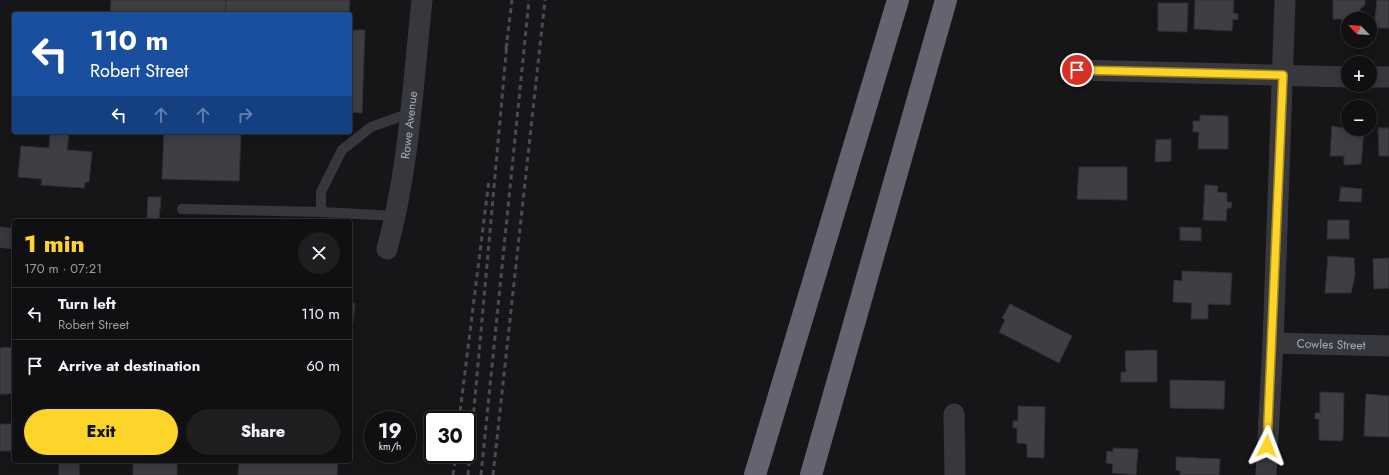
<!DOCTYPE html>
<meta charset="utf-8">
<style>
body{margin:0;font-family:Jost,sans-serif;background:#1e1e20;color:#f1f3f6;height:100vh;display:flex;flex-direction:column;font-size:15px;white-space:nowrap}
*{box-sizing:border-box;margin:0}
p{font-size:13px;color:#9c9d9f}
.icon{flex:none;width:22px;height:22px;fill:none;stroke:currentColor;stroke-width:2;stroke-linecap:round;stroke-linejoin:round}
.map{position:relative;flex:1;overflow:hidden}
.sheet{position:absolute;left:12px;top:219px;width:340px;height:244px;display:flex;flex-direction:column;background:#101012;border-radius:4px;box-shadow:0 2px 10px #0003,0 0 0 1px #303032}
.sheet>*{flex:none}
.hud{position:absolute;left:12px;top:12px;width:340px;height:122px;border-radius:4px;box-shadow:0 2px 10px #0003,0 0 0 1px #303032;background:#1a4fa0;color:#fff;overflow:hidden}
.needle{width:26px;rotate:295deg}
.tools{position:absolute;left:1341px;top:12px;display:grid;gap:8px}
.tools a{display:grid;place-items:center;width:36px;height:36px;border-radius:50%;background:#101012;box-shadow:0 2px 10px #0003,0 0 0 1px #303032;font-size:20px}
.speed{position:absolute;left:364px;top:411px;display:flex;gap:8px;font-size:20px;font-weight:700;text-align:center}
.speed>*{display:grid;place-content:center;width:52px;height:52px;border-radius:50%;background:#101012;box-shadow:0 2px 10px #0003,0 0 0 1px #303032;line-height:1}
.speed small{font-size:10px;font-weight:400}
.speed .limit{border:2px solid #111;border-radius:6px;background:#fff;color:#111}
.pin{position:absolute;display:grid;place-items:center;width:34px;height:34px;color:#fff;margin:-17px;border:2px solid #fff;border-radius:50%;box-shadow:0 1px 4px #0007}
.me{position:absolute;width:44px;margin:-22px;rotate:3deg;stroke-linejoin:round;filter:drop-shadow(0 0 3px #0008)}
.turn{display:flex;align-items:center;gap:14px;height:84px;padding:0 12px;font-size:18px}
.turn .icon{width:52px;height:52px;stroke-width:2.5}
.turn b{display:block;font-size:28px;line-height:34px}
.lanes{display:flex;align-items:center;height:38px;padding:0 12px;background:#0003;justify-content:center;gap:20px;direction:ltr}
.lanes .off{opacity:.35}
.round{display:grid;place-items:center;flex:none;width:42px;height:42px;border-radius:21px;background:#1e1e20}
.head{display:flex;align-items:center;justify-content:space-between;height:68px;padding:0 12px}
h1{font-size:24px;font-weight:800;line-height:30px;color:#fdd429}
.button{display:flex;gap:8px;margin-top:auto;padding:8px 12px}
.button a{flex:1;height:46px;border-radius:24px;background:#fdd429;color:#111;font-size:16px;font-weight:800;line-height:46px;text-align:center}
.button a+a{background:#1e1e20;color:#f1f3f6}
ul{padding:0;list-style:none}
li{display:flex;align-items:center;gap:12px;height:52px;padding:0 12px;border-top:1px solid #303032}
li div{flex:1}
li b{display:block;font-size:15px}
li em{font-style:normal}
.map>svg:first-child{display:block}
.building{fill:#3e3e43;stroke:#313034}
.lines{fill:none;stroke-linecap:round;stroke-linejoin:round}
.service{stroke:#37373e;stroke-width:10}
.minor{stroke:#37373e;stroke-width:21}
.motorway{stroke:#63646f;stroke-width:22}
.rail{stroke:#4a4b53;stroke-width:3;stroke-dasharray:5 4;stroke-linecap:butt}
.route-casing{stroke:#a48a1b;stroke-width:10}
.route{stroke:#fdd429;stroke-width:7}
.labels{text-anchor:middle;stroke-width:4;stroke-linejoin:round;paint-order:stroke}
.street-label{font-size:12px;fill:#a7aab9;stroke:#111113}
</style>
<div class="map">
<svg width="1389" height="475" viewBox="0 0 1389 475">
<rect width="100%" height="100%" fill="#161618"/>
<g class="building">
<polygon points="111,0 226,0 225,14 110,14"/>
<polygon points="226,0 350,0 349,14 225,14"/>
<polygon points="1195,0 1234,0 1233,13 1238,14 1238,20 1233,19 1232,31 1194,29"/>
<polygon points="1333,0 1365,0 1365,5 1360,9 1361,19 1348,19 1348,26 1341,26 1342,19 1333,19"/>
<polygon points="1377,0 1389,0 1389,28 1374,28"/>
<polygon points="1158,3 1188,3 1187,32 1158,31"/>
<polygon points="350,30 365,30 362,113 350,112"/>
<polygon points="1200,115 1228,116 1228,149 1198,149 1199,132 1193,132 1193,121 1200,121"/>
<polygon points="1346,123 1348,124 1348,129 1364,129 1361,164 1344,165 1344,156 1330,156 1332,126 1343,128 1343,124"/>
<polygon points="1378,128 1389,128 1389,156 1379,156"/>
<polygon points="50,132 69,133 67,150 92,152 89,182 85,182 84,188 41,185 42,179 18,177 21,146 49,148"/>
<polygon points="164,132 241,132 239,181 162,179"/>
<polygon points="1171,139 1171,161 1155,162 1156,140"/>
<polygon points="1079,167 1127,167 1127,200 1077,199"/>
<polygon points="1205,185 1218,186 1217,192 1227,193 1227,202 1232,202 1231,208 1227,208 1226,221 1203,220"/>
<polygon points="1341,187 1362,189 1361,202 1339,201"/>
<polygon points="148,197 161,197 159,221 134,221 147,220"/>
<polygon points="1328,220 1349,220 1349,239 1327,239"/>
<polygon points="1180,227 1201,228 1201,241 1180,240"/>
<polygon points="1328,256 1354,258 1355,275 1351,293 1325,293"/>
<polygon points="1389,258 1389,288 1374,289 1373,259"/>
<polygon points="1182,271 1232,273 1230,305 1208,304 1208,319 1191,319 1192,303 1173,302 1174,280 1182,281"/>
<polygon points="350,303 355,303 350,351"/>
<polygon points="1010,304 1072,336 1059,363 999,332 1005,320 1002,318"/>
<polygon points="14,347 14,394 0,394 0,348"/>
<polygon points="1157,350 1157,382 1121,382 1121,372 1126,372 1125,351"/>
<polygon points="1170,380 1225,381 1224,409 1170,408"/>
<polygon points="1320,392 1344,393 1343,439 1341,441 1319,440 1319,419 1315,419 1315,413 1320,413"/>
<polygon points="1366,394 1389,396 1389,437 1364,436"/>
<polygon points="1018,406 1045,407 1044,458 1027,457 1027,444 1017,443 1017,428 1013,428 1013,421 1018,421"/>
<rect x="0" y="424" width="14" height="27"/>
<polygon points="1113,448 1138,449 1136,475 1112,473 1113,464 1106,463 1107,451 1113,452"/>
<polygon points="1176,457 1220,459 1219,475 1180,475 1180,471 1176,470"/>
<rect x="133" y="461" width="44" height="14"/>
<polygon points="239,461 338,461 337,475 238,475"/>
</g>
<g class="lines">
<g class="service">
<polyline points="182,209 321,212 396,216"/>
<polyline points="321,212 321,192 342,150 371,127 410,113"/>
</g>
<g class="minor">
<polyline points="1077,70 1348,77"/>
<polyline points="1370,77 1389,77"/>
<polyline points="0,237 14,239"/>
<path id="s1" d="M387 249C409 169 413 83 422 0"/>
<path id="s2" d="M1273 343 1389 346"/>
<polyline points="954,414 955,475"/>
<polyline points="69,461 69,475"/>
<polyline points="1266,475 1273,343 1285,0"/>
</g>
<g class="motorway">
<polyline points="755,475 898,0"/>
<polyline points="811,475 946,0"/>
</g>
<g class="rail">
<polyline points="506,49 512,0"/>
<polyline points="459,420 489,180"/>
<polyline points="453,475 456,454"/>
<polyline points="468,475 507,43"/>
<polyline points="481,475 529,0"/>
<polyline points="493,475 545,0"/>
</g>
</g>
<g class="lines">
<g class="route-casing">
<polyline id="route" points="1077,70 1283,75 1267,446"/>
</g>
<use href="#route" class="route"/>
</g>
<g class="labels">
<g class="street-label">
<text dy="4" stroke="none"><textPath href="#s1" startOffset="126">Rowe Avenue</textPath></text>
<text dy="4" stroke="none"><textPath href="#s2" startOffset="58">Cowles Street</textPath></text>
</g>
</g>
</svg>
<div class="tools">
<a><svg class="needle" viewBox="-14 -14 28 28"><path d="M0-13l5 13h-10z" fill="#e53935"/><path d="M0 13l5-13h-10z" fill="#9c9d9f"/></svg></a>
<a>+</a>
<a>−</a>
</div>
<div class="speed"><div>19<small>km/h</small></div><div class="limit">30</div></div>
<div class="pin" style="left:1077px;top:70px;background:#d93025"><svg class="icon" aria-label="arrive" viewBox="0 0 24 24"><path d="M6 21V4h12l-3 4 3 4H6"/></svg></div>
<svg class="me" style="left:1267px;top:446px" viewBox="-20 -20 40 40"><path d="M0-17L14 15 0 8-14 15z" fill="#fdd429" stroke="#fff" stroke-width="4"/></svg>
<div class="hud">
<div class="turn"><svg class="icon" aria-label="left" viewBox="0 0 24 24"><path d="M17 20v-9H6M10 6l-5 5 5 5"/></svg><div><b>110 m</b>Robert Street</div></div>
<div class="lanes"><svg class="icon" aria-label="left" viewBox="0 0 24 24"><path d="M17 20v-9H6M10 6l-5 5 5 5"/></svg><svg class="icon off" aria-label="ahead" viewBox="0 0 24 24"><path d="M12 20V5M6 11l6-6 6 6"/></svg><svg class="icon off" aria-label="ahead" viewBox="0 0 24 24"><path d="M12 20V5M6 11l6-6 6 6"/></svg><svg class="icon off" aria-label="right" viewBox="0 0 24 24"><path d="M7 20v-9h11M14 6l5 5-5 5"/></svg></div>
</div>
<section class="sheet">
<div class="head"><div><h1>1 min</h1><p>170 m · 07:21</p></div><a class="round"><svg class="icon" aria-label="close" viewBox="0 0 24 24"><path d="M6 6l12 12M18 6L6 18"/></svg></a></div>
<ul>
<li><svg class="icon" aria-label="left" viewBox="0 0 24 24"><path d="M17 20v-9H6M10 6l-5 5 5 5"/></svg><div><b>Turn left</b><p>Robert Street</p></div><em>110 m</em></li>
<li><svg class="icon" aria-label="arrive" viewBox="0 0 24 24"><path d="M6 21V4h12l-3 4 3 4H6"/></svg><div><b>Arrive at destination</b></div><em>60 m</em></li>
</ul>
<div class="button"><a>Exit</a><a>Share</a></div>
</section>
</div>
